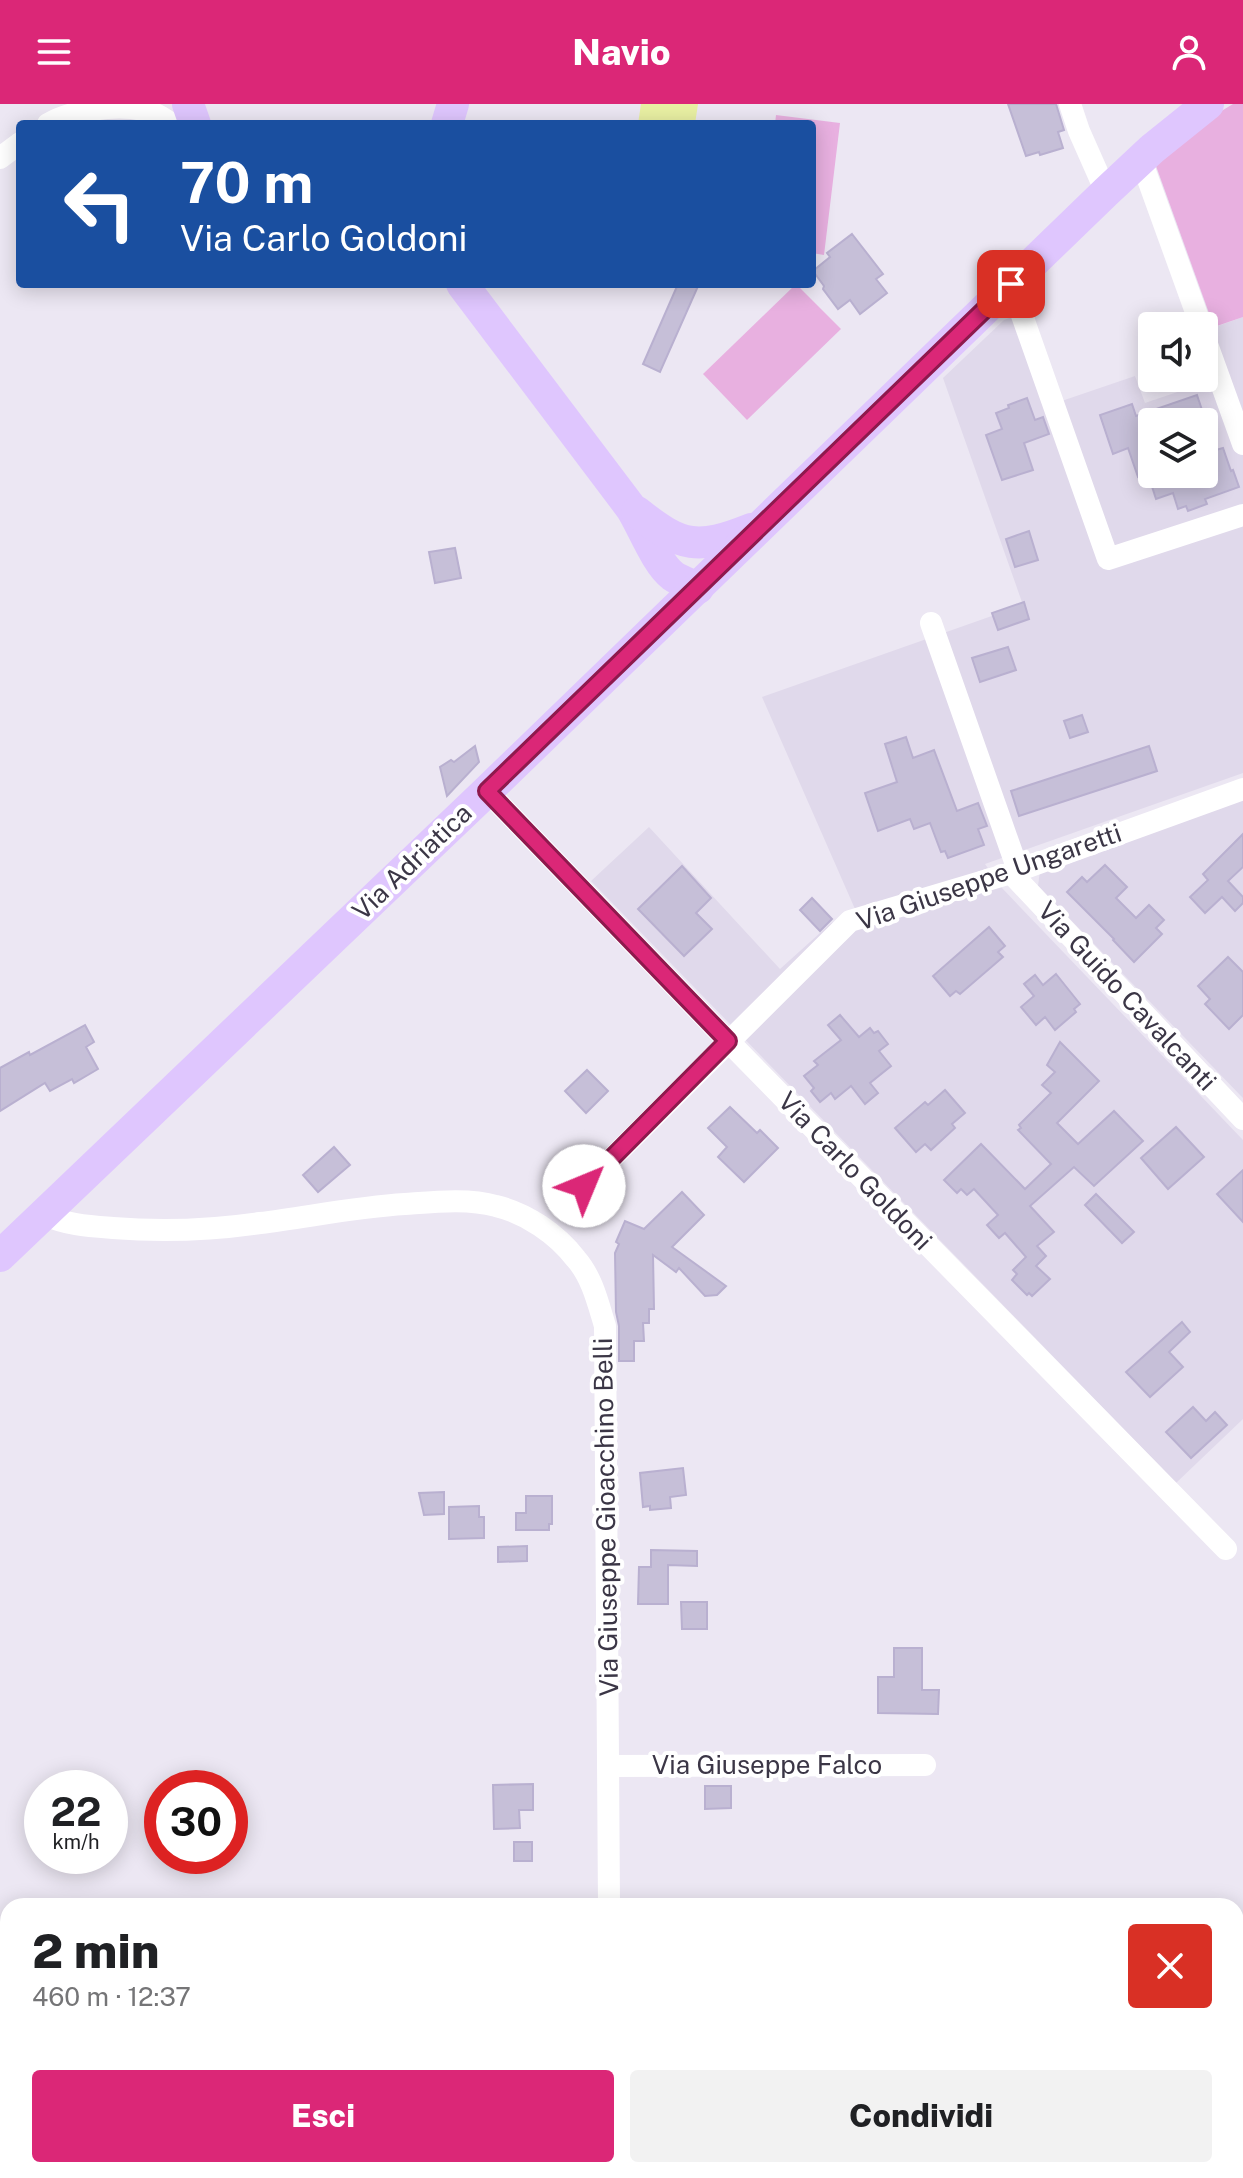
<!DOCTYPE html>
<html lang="it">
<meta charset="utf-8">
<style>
body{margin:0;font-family:"Public Sans",sans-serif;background:#f2f2f2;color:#202124;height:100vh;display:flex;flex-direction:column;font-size:30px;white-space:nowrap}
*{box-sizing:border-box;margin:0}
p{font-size:26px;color:#757577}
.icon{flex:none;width:44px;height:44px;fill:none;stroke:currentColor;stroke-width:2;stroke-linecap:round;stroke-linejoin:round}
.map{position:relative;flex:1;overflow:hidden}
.sheet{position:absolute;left:0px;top:1794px;width:1244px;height:280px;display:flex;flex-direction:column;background:#fff;border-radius:24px 24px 0 0;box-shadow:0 4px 20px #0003}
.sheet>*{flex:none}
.top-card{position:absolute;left:16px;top:16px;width:800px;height:168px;border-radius:8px;box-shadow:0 4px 20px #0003;background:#1a4fa0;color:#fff;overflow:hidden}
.fabs{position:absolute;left:1138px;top:208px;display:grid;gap:16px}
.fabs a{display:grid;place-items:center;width:80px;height:80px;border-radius:8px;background:#fff;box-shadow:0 4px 20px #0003;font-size:40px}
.speed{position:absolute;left:24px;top:1666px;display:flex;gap:16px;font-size:40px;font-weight:700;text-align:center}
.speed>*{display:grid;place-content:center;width:104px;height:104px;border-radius:50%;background:#fff;box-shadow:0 4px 20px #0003;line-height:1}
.speed small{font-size:20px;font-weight:400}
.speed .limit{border:12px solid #d22;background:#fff;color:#111}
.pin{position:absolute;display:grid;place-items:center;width:68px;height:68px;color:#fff;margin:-34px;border-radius:16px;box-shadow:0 4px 12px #0006}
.me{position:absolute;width:88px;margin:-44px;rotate:45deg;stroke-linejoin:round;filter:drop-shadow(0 0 6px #0008)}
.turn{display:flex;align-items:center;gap:28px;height:168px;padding:0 32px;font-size:36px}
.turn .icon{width:104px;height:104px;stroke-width:2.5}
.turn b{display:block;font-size:56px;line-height:68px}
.round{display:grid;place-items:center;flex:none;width:84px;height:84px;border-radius:8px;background:#f2f2f2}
.headline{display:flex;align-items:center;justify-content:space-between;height:136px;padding:0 32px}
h1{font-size:48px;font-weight:800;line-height:60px}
.primary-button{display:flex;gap:16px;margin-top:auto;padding:16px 32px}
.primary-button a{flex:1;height:92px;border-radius:8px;background:#db2777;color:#fff;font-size:32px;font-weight:800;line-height:92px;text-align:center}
.primary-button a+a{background:#f2f2f2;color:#202124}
header{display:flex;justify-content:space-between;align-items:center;height:104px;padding:0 32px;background:#db2777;color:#fff;font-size:36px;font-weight:800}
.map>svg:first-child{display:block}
.residential{fill:#e0d9eb;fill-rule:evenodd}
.green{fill:#e8b0e0}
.water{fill:#e9f0a3}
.building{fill:#c6bfd8;stroke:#b9b0d0;stroke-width:2}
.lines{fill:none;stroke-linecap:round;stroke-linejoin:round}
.street{stroke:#fff;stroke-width:22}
.secondary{stroke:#dfc6fe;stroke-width:32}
.route-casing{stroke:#8e194d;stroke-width:20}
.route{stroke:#db2777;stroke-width:14}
.labels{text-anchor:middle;stroke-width:8;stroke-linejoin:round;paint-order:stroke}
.street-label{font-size:26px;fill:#3b3646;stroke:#fff}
</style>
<header><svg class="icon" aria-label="menu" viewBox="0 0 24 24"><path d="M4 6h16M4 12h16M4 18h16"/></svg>Navio<svg class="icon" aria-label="person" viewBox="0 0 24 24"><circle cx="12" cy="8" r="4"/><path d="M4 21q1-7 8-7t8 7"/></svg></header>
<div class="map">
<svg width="1243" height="2074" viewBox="0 0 1243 2074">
<rect width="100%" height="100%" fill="#ece7f3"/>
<g class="residential">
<path d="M1012 213 1044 303 1135 272 1145 299 1207 278 1204 269V227L1243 213V669L985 760 1002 784 1243 1036V1315L1176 1379 591 777 649 723 780 865 830 820 855 805 762 593 1023 501 943 274 1004 216ZM1152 318H1204V370H1152Z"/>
<polygon points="1243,695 1243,994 1038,782 1040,767"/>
</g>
<g class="green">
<polygon points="1233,0 1243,0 1243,213 1214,223 1156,62 1200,20"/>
<polygon points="776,11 840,19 824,151 812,149 812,20 775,20"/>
<polygon points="796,180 841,225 747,316 703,270"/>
</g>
<polygon class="water" points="641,0 698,0 695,20 638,20"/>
<g class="building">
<polygon points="1008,0 1056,0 1064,26 1058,28 1063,44 1040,51 1039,48 1026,52"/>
<polygon points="852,130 883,170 876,175 887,189 860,210 850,196 838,205 823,185 824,182 813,167 830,153 827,149"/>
<polygon points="678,180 699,180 660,268 643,260"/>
<polygon points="1197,291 1206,318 1152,318 1152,368 1138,373 1128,344 1113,350 1100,311 1132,300 1136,312"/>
<polygon points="1027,294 1035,316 1043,313 1049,330 1024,339 1033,366 1002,376 986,331 1002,325 996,309 1009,304 1008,301"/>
<polygon points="1206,318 1216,346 1223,344 1231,367 1233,366 1239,383 1205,395 1207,400 1188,407 1186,402 1178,405 1173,389 1156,395 1148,370 1204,370 1204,319"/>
<polygon points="1029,427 1038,456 1015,463 1006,435"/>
<polygon points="455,444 461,474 435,479 429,448"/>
<polygon points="1024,498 1029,515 998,526 992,509"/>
<polygon points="1008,543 1016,566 980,578 972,554"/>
<polygon points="1082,611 1088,628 1070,634 1064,617"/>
<polygon points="906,633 913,654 934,646 957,707 978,699 987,722 978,725 984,741 948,754 945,747 941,748 930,719 914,725 910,715 878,727 865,689 897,678 885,640"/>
<polygon points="475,642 479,658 447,692 440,663 451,656 454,658"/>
<polygon points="1149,642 1157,667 1019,712 1011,687"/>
<polygon points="1243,730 1243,763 1228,777 1243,793 1243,799 1235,807 1222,793 1205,809 1190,793 1208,776 1203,770"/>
<polygon points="1105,761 1127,783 1116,794 1136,814 1149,801 1164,816 1156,824 1162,830 1134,858 1113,836 1114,835 1067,788 1082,773 1087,778"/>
<polygon points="682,762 711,794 696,809 712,825 684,852 638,805"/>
<polygon points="812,794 832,815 820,827 800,806"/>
<polygon points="989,823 1005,842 998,848 1003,853 960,890 956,887 950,892 933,872"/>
<polygon points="1228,853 1243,868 1243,911 1229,925 1205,900 1210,895 1198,882"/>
<polygon points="1056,870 1080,900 1074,905 1076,908 1055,926 1045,913 1036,921 1021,903 1034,892 1024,880 1035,871 1043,881"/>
<polygon points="840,911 859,933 870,924 874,929 878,927 888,940 879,947 891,962 870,979 878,989 865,1000 851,982 835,995 831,989 820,998 811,987 814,984 804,972 818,961 814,957 841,936 828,921"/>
<polygon points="85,921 94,938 86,943 98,965 74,979 72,975 50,987 45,979 0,1007 0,964 29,948 30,951"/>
<polygon points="1060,938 1099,977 1057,1019 1078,1040 1114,1007 1143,1037 1094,1082 1074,1063 1030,1102 1054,1128 1037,1142 1046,1152 1036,1162 1050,1175 1032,1192 1029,1189 1027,1191 1012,1176 1017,1170 1013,1166 1026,1153 1005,1129 999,1134 987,1121 998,1111 974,1085 967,1091 961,1085 957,1089 944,1076 981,1040 1025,1085 1051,1060 1018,1026 1021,1024 1019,1021 1051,989 1042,981 1055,968 1047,961"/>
<polygon points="587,966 608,987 586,1009 565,987"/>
<polygon points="945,986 965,1009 952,1020 955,1024 931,1046 925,1040 916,1048 895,1024 925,998 928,1001"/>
<polygon points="730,1003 757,1029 760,1026 778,1044 744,1078 718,1053 727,1043 708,1024"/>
<polygon points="1176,1023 1204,1053 1168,1085 1141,1054"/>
<polygon points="334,1043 350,1061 318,1088 303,1071"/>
<polygon points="1243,1066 1243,1118 1217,1090"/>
<polygon points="682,1088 704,1111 672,1143 726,1182 717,1191 705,1192 679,1164 676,1168 653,1151 654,1205 649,1205 649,1219 643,1219 644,1237 634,1237 634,1257 619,1257 619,1222 616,1208 615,1149 619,1140 616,1138 625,1117 644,1125"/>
<polygon points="1096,1090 1134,1128 1122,1139 1085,1101"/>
<polygon points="1182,1218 1190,1228 1169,1248 1183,1263 1150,1293 1126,1268"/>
<polygon points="1193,1303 1206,1317 1215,1308 1227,1321 1191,1354 1166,1328"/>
<polygon points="683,1364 686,1391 670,1393 671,1404 650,1406 650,1402 643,1403 640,1369"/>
<polygon points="444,1388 444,1410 424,1411 419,1389"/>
<polygon points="526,1392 552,1392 552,1420 549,1420 549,1426 516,1426 516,1409 526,1409"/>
<polygon points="479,1402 479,1413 484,1413 484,1434 449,1435 449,1403"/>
<polygon points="527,1442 527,1457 498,1458 498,1443"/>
<polygon points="651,1446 697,1447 697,1462 668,1461 668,1500 638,1500 639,1463 651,1463"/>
<polygon points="681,1498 707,1498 707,1525 682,1525"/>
<polygon points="894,1544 922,1544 922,1586 939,1586 938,1610 878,1609 878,1573 894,1573"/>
<polygon points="533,1680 533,1706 519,1706 520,1724 494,1725 493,1681"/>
<polygon points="705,1682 731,1682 731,1704 705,1705"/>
<rect x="514" y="1738" width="18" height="19"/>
</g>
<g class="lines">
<g class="street">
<polyline points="1070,0 1079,27 1106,88"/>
<path d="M48 20C72 6 116 0 143 6 154 8 163 14 172 20"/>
<polyline points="0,54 20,39"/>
<polyline points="1141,56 1201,222"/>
<polyline points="1011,180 1108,455 1243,411"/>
<polyline points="1204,232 1243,340"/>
<polyline points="931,519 1018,766"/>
<polyline points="487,687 728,937 1226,1445"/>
<polyline points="1011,769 1243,1015"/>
<polyline points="584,1082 850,817 1011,769 1243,685"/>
<path d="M42 1110C68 1121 86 1122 113 1124 162 1128 212 1126 260 1119 308 1113 356 1103 405 1100 433 1098 468 1094 496 1102 526 1109 557 1130 576 1155 592 1173 598 1199 605 1222L609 1802"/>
<polyline points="608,1662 925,1661"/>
<polyline points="1174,2066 1174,2074"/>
</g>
<g class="secondary">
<polyline points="188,0 195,20"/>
<polyline points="447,20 453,0"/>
<path d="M462 180 631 404C643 423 656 459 673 472 680 477 690 480 698 484"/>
<path d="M637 408C682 444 698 446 751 425"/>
<polyline points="0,1152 487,687 1106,88 1152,45 1208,0"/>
</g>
</g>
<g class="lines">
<g class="route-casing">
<polyline id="route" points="584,1082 728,937 487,687 1011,180"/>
</g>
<use href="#route" class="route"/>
</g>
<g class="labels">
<g class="street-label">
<text transform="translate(412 758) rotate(-44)" y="9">Via Adriatica</text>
<text transform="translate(989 773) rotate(-19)" y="9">Via Giuseppe Ungaretti</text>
<text transform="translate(1127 892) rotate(47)" y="9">Via Guido Cavalcanti</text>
<text transform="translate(855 1067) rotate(46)" y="9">Via Carlo Goldoni</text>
<text transform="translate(606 1413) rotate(-91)" y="9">Via Giuseppe Gioacchino Belli</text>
<text x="767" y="1670">Via Giuseppe Falco</text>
</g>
</g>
</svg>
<div class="fabs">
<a><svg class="icon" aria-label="sound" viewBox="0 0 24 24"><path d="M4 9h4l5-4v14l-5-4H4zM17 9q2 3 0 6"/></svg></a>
<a><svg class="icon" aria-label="layers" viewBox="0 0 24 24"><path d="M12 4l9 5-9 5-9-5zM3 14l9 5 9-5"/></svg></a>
</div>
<div class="speed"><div>22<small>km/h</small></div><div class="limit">30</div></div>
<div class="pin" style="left:1011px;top:180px;background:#d93025"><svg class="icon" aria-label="arrive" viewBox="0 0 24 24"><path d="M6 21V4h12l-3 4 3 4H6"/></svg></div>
<svg class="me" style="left:584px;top:1082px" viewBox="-20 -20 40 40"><circle r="19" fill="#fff"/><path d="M0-13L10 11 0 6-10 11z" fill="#db2777"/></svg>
<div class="top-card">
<div class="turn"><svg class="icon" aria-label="left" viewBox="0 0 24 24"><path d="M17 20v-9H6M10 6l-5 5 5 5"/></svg><div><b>70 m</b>Via Carlo Goldoni</div></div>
</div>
<section class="sheet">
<div class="headline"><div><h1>2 min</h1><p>460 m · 12:37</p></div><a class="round" style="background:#d93025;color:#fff"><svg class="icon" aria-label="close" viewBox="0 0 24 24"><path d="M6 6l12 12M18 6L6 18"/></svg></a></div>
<div class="primary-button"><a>Esci</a><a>Condividi</a></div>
</section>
</div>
